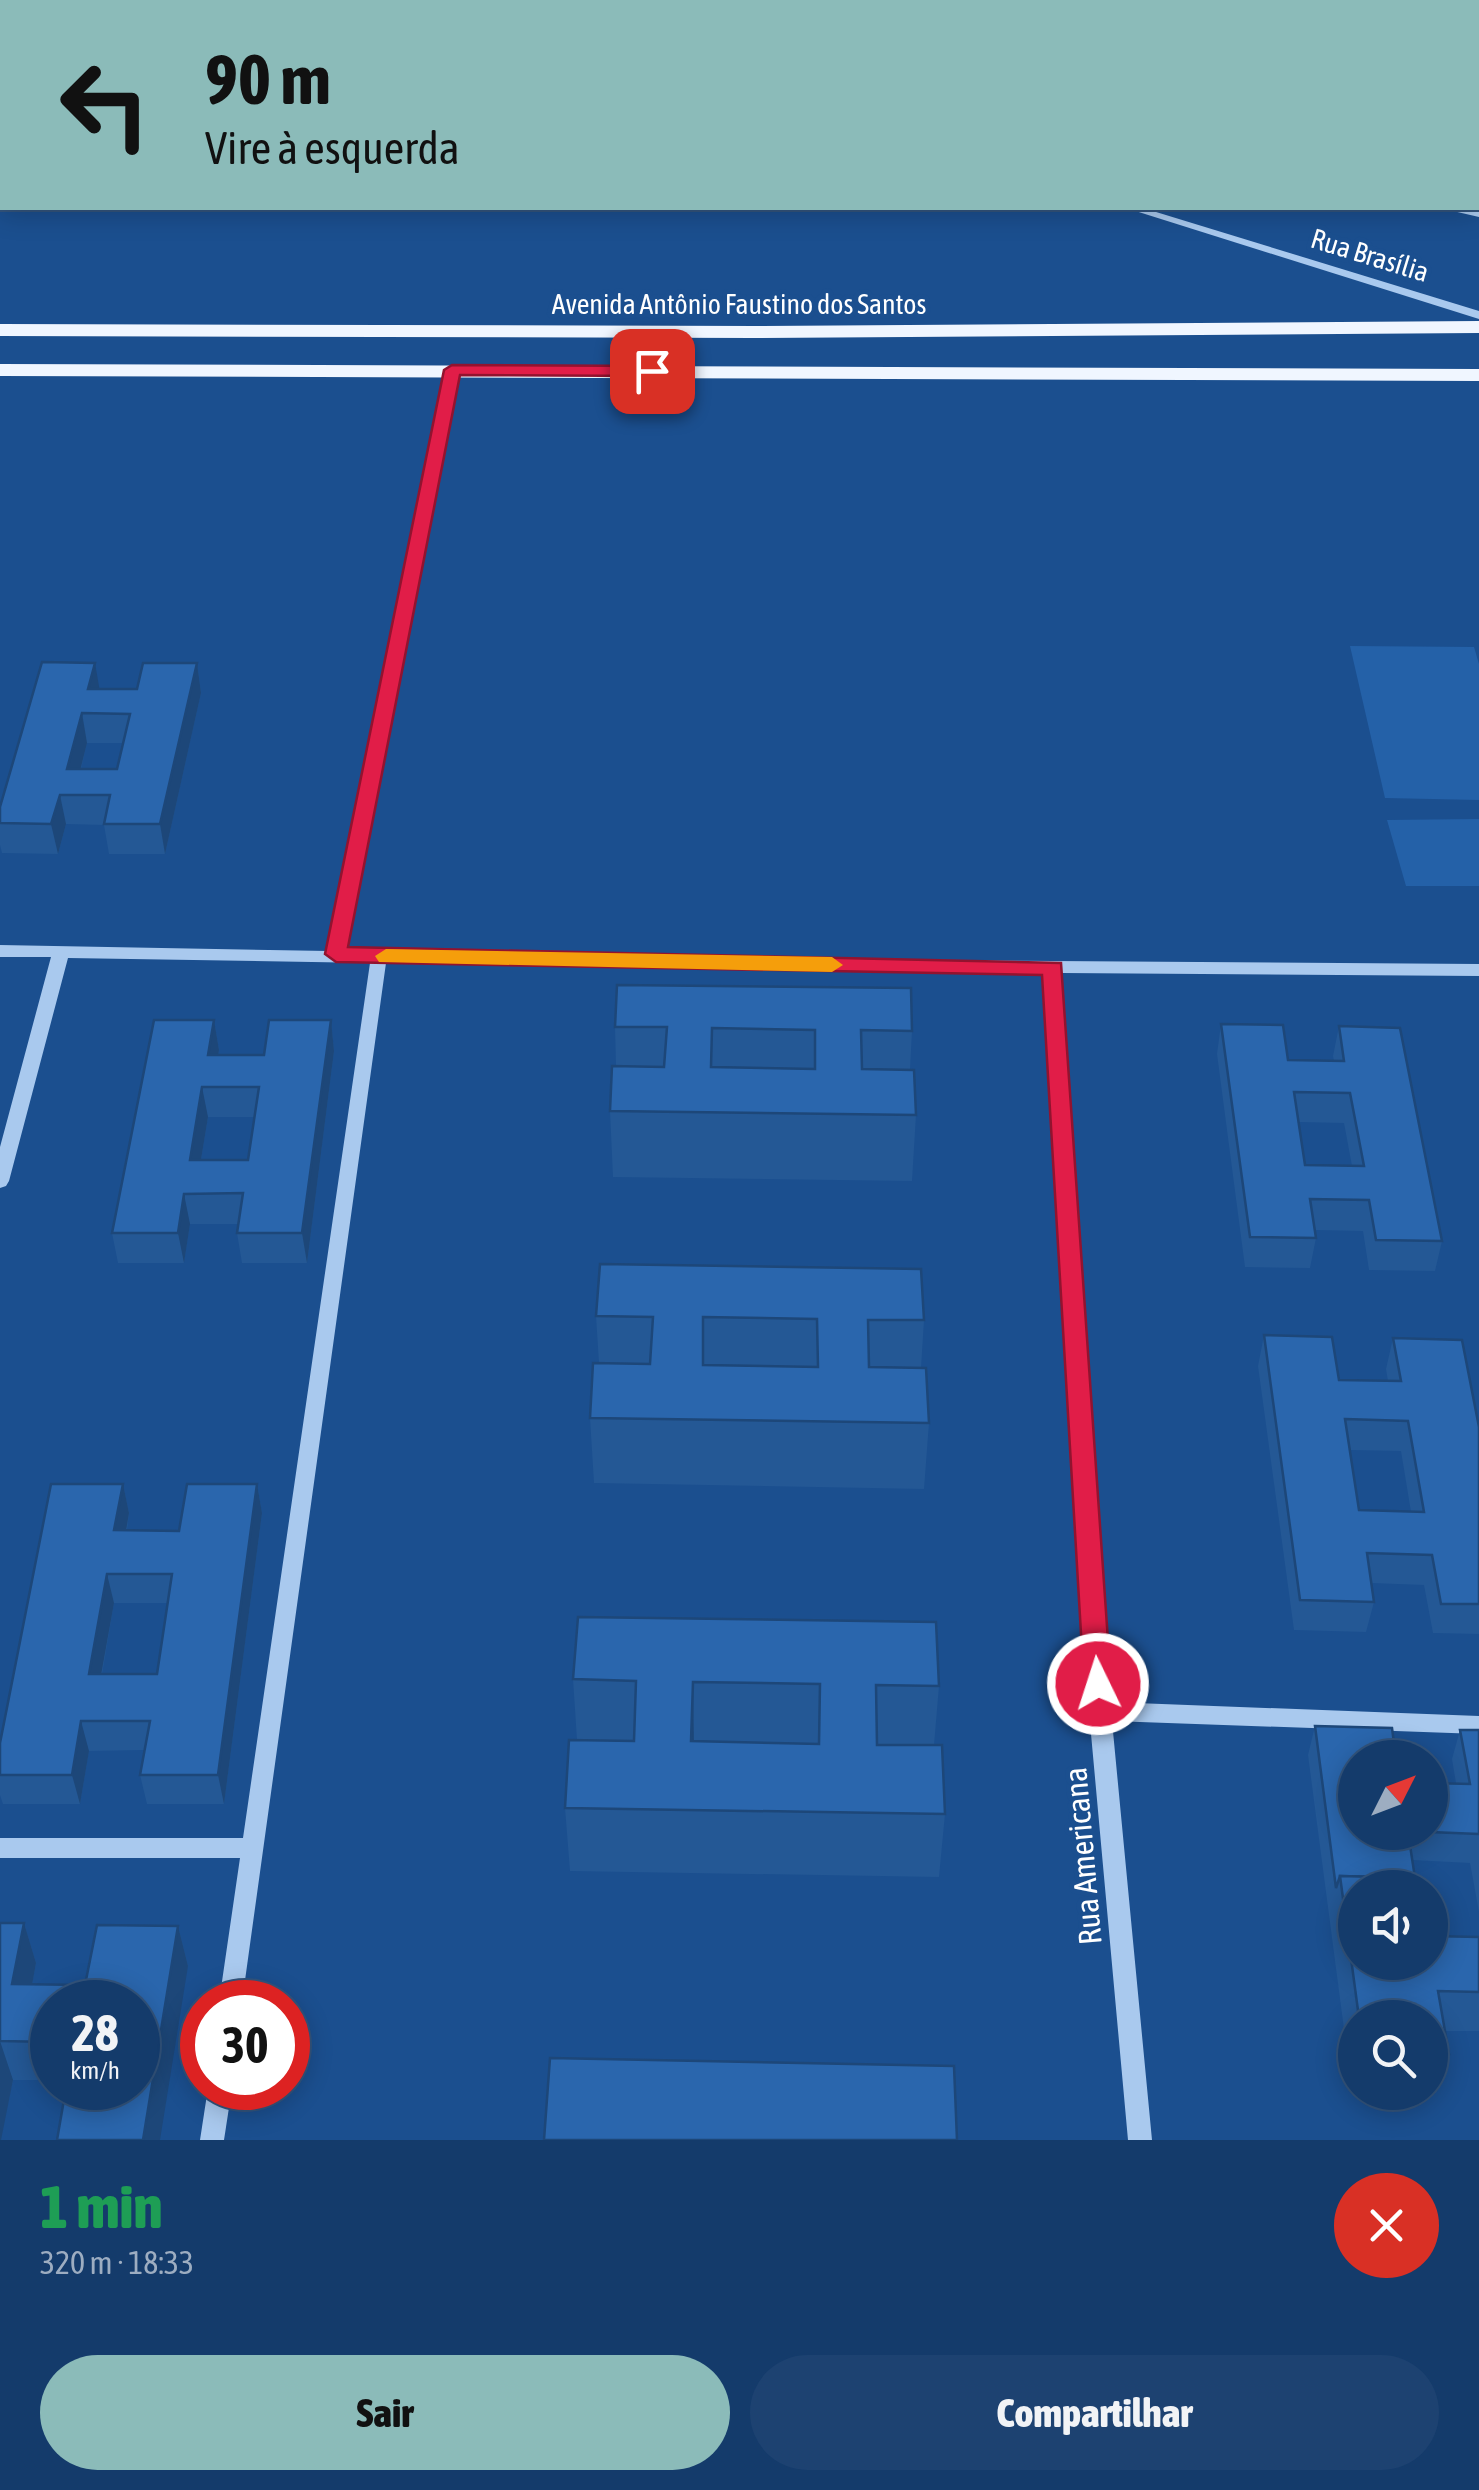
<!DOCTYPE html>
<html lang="pt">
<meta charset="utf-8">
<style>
body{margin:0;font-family:"Asap Condensed",sans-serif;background:#1d4271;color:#f1f3f6;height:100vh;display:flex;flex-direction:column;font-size:38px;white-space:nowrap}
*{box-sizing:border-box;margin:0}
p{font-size:32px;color:#9dadc1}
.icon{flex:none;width:55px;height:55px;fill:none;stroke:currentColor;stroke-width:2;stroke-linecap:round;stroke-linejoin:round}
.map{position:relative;height:2140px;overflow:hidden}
.details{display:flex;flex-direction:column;background:#143b6b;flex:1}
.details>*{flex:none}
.banner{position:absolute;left:0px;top:0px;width:1480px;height:210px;box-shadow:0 5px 25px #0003,0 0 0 2px #33557e;background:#8bbbb9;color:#111;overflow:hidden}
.needle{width:65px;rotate:48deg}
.tools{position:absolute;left:1338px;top:1740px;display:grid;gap:20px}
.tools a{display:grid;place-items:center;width:110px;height:110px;border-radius:50%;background:#143b6b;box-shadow:0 5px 25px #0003,0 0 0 2px #33557e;font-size:50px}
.speed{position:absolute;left:30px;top:1980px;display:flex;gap:20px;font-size:50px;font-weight:700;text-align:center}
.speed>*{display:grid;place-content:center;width:130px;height:130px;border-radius:50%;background:#143b6b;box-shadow:0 5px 25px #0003,0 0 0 2px #33557e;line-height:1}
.speed small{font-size:25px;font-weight:400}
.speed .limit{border:15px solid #d22;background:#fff;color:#111}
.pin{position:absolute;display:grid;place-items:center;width:85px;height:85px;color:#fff;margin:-42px;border-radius:20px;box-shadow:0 5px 15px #0006}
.me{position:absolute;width:110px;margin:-55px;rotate:356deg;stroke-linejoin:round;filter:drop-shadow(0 0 8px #0008)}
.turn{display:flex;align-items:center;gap:35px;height:210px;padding:0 40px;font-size:45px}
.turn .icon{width:130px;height:130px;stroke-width:2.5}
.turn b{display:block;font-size:70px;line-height:85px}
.round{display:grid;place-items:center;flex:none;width:105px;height:105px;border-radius:52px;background:#1d4271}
.overview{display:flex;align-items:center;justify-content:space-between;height:170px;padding:0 40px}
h1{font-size:60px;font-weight:800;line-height:75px;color:#1e9e55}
.primary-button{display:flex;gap:20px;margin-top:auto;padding:20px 40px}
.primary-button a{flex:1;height:115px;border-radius:60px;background:#8bbbb9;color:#111;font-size:40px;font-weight:800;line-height:115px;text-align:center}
.primary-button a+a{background:#1d4271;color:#f1f3f6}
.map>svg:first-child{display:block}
.green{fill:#2461a8}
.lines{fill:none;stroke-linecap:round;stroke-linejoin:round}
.minor{fill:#a9c9ee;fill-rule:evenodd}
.major{fill:#f0f6ff;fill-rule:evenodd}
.wall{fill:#245895;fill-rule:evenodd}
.shaded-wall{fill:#1d4779}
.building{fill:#2a66ad;stroke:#1d4779;stroke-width:2.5;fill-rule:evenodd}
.route{fill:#e11d48;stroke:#92132f;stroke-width:2.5}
.slow{fill:#f59e0b}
.labels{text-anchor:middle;stroke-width:10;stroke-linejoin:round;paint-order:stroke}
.far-street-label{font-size:28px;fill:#fff;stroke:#1b4f8f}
.street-label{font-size:32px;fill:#fff;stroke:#1b4f8f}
</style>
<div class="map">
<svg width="1479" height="2140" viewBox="0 0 1479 2140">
<rect width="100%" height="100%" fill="#1b4f8f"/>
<g class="green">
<polygon points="1350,646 1474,647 1479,664 1479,800 1385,798"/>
<polygon points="1479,819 1479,886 1406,886 1387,820"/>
</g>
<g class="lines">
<g class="minor">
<rect x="1478" y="39" width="1" height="7"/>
<polygon points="2,165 2,173 0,174 0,166"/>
<polygon points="1126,208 1143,208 1479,311 1479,319"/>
<polygon points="1451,208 1479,209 1479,217 1453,211"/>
<polygon points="452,366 459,370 345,951 919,960 1479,964 1479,976 1062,973 1110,1702 1479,1716 1479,1734 1112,1721 1152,2140 1128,2140 1084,1657 1045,973 386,963 242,2002 219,2002 240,1858 0,1858 0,1838 243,1838 370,963 68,958 9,1181 6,1186 0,1188 0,1147 51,957 0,957 0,945 328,951 445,370"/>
<polygon points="208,2088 232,2088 224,2140 200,2140"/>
</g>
<g class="major">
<polygon points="1479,321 1479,333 755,338 0,336 0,324 755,326"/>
<polygon points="0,364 1479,369 1479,381 0,376"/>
</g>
</g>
<g class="wall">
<polygon points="0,0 95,0 90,2 2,2 2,11 2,9 0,11"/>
<polygon points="1479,58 1479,178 1478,177 1478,59"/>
<path d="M197 663 201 693 165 854H109L104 825 66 824 58 854 2 853 0 845V807L100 689H137ZM87 743H123L117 769H81Z"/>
<path d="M214 1020 219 1050 218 1055H264L331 1020 334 1051 307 1263H242L237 1233 238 1224H190L184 1263H118L112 1233ZM208 1117H255L248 1160H201Z"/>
<path d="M1221 1024 1288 1060 1334 1061 1333 1056 1339 1026 1442 1241 1435 1271 1369 1270 1363 1231 1315 1230 1316 1238 1310 1268 1245 1267 1217 1054ZM1298 1122 1344 1123 1352 1166 1305 1165Z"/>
<polygon points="615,1027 912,1031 910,1070 916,1115 912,1181 613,1177 610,1111 616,1066"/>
<polygon points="596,1316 924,1320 921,1368 929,1423 924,1489 594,1483 590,1418 599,1363"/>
<path d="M1264 1335 1339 1380 1388 1381 1386 1369 1393 1338 1479 1427V1634L1433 1633 1424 1585 1371 1583 1374 1602 1366 1632 1294 1630 1258 1366ZM1350 1450 1401 1451 1411 1512 1359 1510Z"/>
<path d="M123 1484 129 1513 127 1530 179 1531 257 1484 262 1513 224 1804H147L140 1775 144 1750 89 1751 80 1804H3L0 1795V1743ZM114 1603H168L157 1674H102Z"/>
<polygon points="573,1679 939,1686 934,1745 945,1814 939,1877 570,1871 565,1808 577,1740"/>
<polygon points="1315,1726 1355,1832 1430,1832 1456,1783 1452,1759 1460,1730 1479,1730 1479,1912 1470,1863 1412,1860 1355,1962 1479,1937 1479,2031 1445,2031 1449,2054 1436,2093 1418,2092 1430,2092 1430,2018 1355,2018 1355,2090 1352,2090 1308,1755"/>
<polygon points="0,1923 24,1923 36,1963 32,1985 85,1985 178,1926 188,1966 138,2088 52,2002 52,2080 13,2080 0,2140"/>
</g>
<g class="shaded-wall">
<polygon points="44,0 95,0 90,2 39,2"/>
<polygon points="304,0 350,0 345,2 300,2"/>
<polygon points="799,0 819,0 819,2 795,2"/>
<polygon points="885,0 940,0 936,2 882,2"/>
<polygon points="2,90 2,119 0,120 0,91"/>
<polygon points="95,663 100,692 88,689"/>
<polygon points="197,663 201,693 165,854 160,824"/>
<polygon points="82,713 87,743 74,795 67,769"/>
<polygon points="60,795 66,824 58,854 51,824"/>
<polygon points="214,1020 219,1050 213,1085 208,1055"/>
<polygon points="331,1020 334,1051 307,1263 302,1233"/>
<polygon points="202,1087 208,1117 196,1190 190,1160"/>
<polygon points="184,1194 190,1224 184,1263 178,1233"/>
<polygon points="123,1484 129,1513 121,1560 114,1530"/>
<polygon points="257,1484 262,1513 224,1804 218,1775"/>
<polygon points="107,1574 114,1603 96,1703 89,1674"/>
<polygon points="693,1682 694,1746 691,1741"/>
<polygon points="81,1721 89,1751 80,1804 72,1775"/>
<polygon points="24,1923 36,1963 25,2024 12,1984"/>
<polygon points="178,1926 188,1966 160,2140 143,2140"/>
<polygon points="0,2041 13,2080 1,2140 0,2140"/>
</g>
<g class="building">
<polygon points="13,0 44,0 39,2 21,2"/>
<polygon points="175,0 304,0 300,2 234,2 227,0 223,2 171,2"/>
<polygon points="435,0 485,0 487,1 484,2 431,2"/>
<polygon points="748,0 799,0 795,2 744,2"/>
<polygon points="834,0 885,0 882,2 830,2"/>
<polygon points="1000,0 1056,0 1064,2 996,2"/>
<polygon points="1087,0 1103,0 1111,2 1083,2"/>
<polygon points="1282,0 1333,0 1330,2 1279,2"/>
<polygon points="1337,0 1419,0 1417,2 1346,2"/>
<polygon points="0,27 2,28 2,46 0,47"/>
<polygon points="0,49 2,50 2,90 0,91"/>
<polygon points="1479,58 1479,103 1478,105 1478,59"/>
<path d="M42 662 95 663 88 689H137L143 663H197L160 824H104L110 795H60L51 824 0 823V807ZM82 713 130 714 117 769H67Z"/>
<path d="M617 985 911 988 912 1031 861 1030 862 1069 914 1070 916 1115 610 1111 612 1066 664 1067 667 1027H615ZM712 1028 815 1030V1069L711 1067Z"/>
<path d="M154 1020H214L208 1055H264L269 1020H331L302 1233H237L243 1193 184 1194 178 1233H112ZM202 1087H259L248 1160H190Z"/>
<path d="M1221 1024 1283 1025 1288 1060 1344 1061 1339 1026 1400 1028 1442 1241 1376 1240 1369 1200 1310 1199 1316 1238 1250 1237ZM1294 1092 1350 1093 1364 1166 1305 1165Z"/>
<path d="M600 1264 921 1269 924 1320H868L869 1367 926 1368 929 1423 590 1418 593 1363 650 1364 653 1317 596 1316ZM703 1317 817 1319 818 1367 703 1365Z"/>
<path d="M1264 1335 1332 1337 1339 1380 1401 1381 1393 1338 1462 1340 1479 1427V1604H1441L1432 1555 1367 1553 1374 1602 1300 1600ZM1345 1419 1408 1421 1424 1512 1359 1510Z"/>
<path d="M51 1484H123L114 1530 179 1531 187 1484H257L218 1775H140L150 1721H81L72 1775H0V1743ZM107 1574H172L157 1674H89Z"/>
<path d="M578 1617 936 1622 939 1686 876 1685 877 1745H942L945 1814 565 1808 569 1740 634 1741 636 1681 573 1679ZM693 1682 820 1684 819 1744 691 1741Z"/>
<polygon points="1315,1726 1392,1728 1396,1758 1355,1758 1355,1832 1408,1832 1415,1878 1340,1876 1336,1888"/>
<polygon points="1460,1730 1479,1730 1479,1834 1430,1832 1430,1783 1470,1784"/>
<polygon points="1340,1876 1420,1878 1422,1888 1355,1888 1355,1962 1430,1962 1430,1936 1479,1937 1479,1992 1438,1991 1449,2054 1430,2054 1430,2018 1359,2018"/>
<polygon points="0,1923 24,1923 12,1984 85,1985 97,1925 178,1926 143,2140 57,2140 66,2088 138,2088 138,2002 52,2002 52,2042 0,2041"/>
<polygon points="550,2058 954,2066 957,2140 544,2140"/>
</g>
<polygon class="route" points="452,365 652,366 661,371 652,376 460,375 348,947 1061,963 1111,1684 1107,1692 1098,1696 1088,1692 1084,1684 1042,975 336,962 325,954 444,370"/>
<polygon class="slow" points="386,949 832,957 843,965 832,972 379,962 375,956"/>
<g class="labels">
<g class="far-street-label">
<text transform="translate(1370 255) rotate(17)" y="10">Rua Brasília</text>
<text x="739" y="314">Avenida Antônio Faustino dos Santos</text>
</g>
<g class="street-label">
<text transform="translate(1083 1856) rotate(-95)" y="11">Rua Americana</text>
</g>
</g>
</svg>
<div class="tools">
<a><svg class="needle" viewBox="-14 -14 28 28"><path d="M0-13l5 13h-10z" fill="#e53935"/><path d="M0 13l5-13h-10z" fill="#9dadc1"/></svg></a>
<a><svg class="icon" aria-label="sound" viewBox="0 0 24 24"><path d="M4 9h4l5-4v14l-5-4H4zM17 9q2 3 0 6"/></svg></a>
<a><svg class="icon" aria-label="search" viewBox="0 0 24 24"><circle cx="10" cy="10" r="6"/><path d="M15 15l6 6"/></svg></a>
</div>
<div class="speed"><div>28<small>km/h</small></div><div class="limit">30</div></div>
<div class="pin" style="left:652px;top:371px;background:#d93025"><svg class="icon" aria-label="arrive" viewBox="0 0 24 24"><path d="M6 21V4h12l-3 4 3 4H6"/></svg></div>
<svg class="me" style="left:1098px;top:1684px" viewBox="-20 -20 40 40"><circle r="17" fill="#e11d48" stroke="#fff" stroke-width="3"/><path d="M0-11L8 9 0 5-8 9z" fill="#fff"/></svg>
<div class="banner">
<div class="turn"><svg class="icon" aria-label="left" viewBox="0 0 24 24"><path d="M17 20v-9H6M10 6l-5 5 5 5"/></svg><div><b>90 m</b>Vire à esquerda</div></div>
</div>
</div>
<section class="details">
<div class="overview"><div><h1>1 min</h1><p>320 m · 18:33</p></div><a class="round" style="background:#d93025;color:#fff"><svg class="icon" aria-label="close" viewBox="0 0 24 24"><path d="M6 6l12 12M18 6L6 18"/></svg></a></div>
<div class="primary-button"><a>Sair</a><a>Compartilhar</a></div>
</section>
